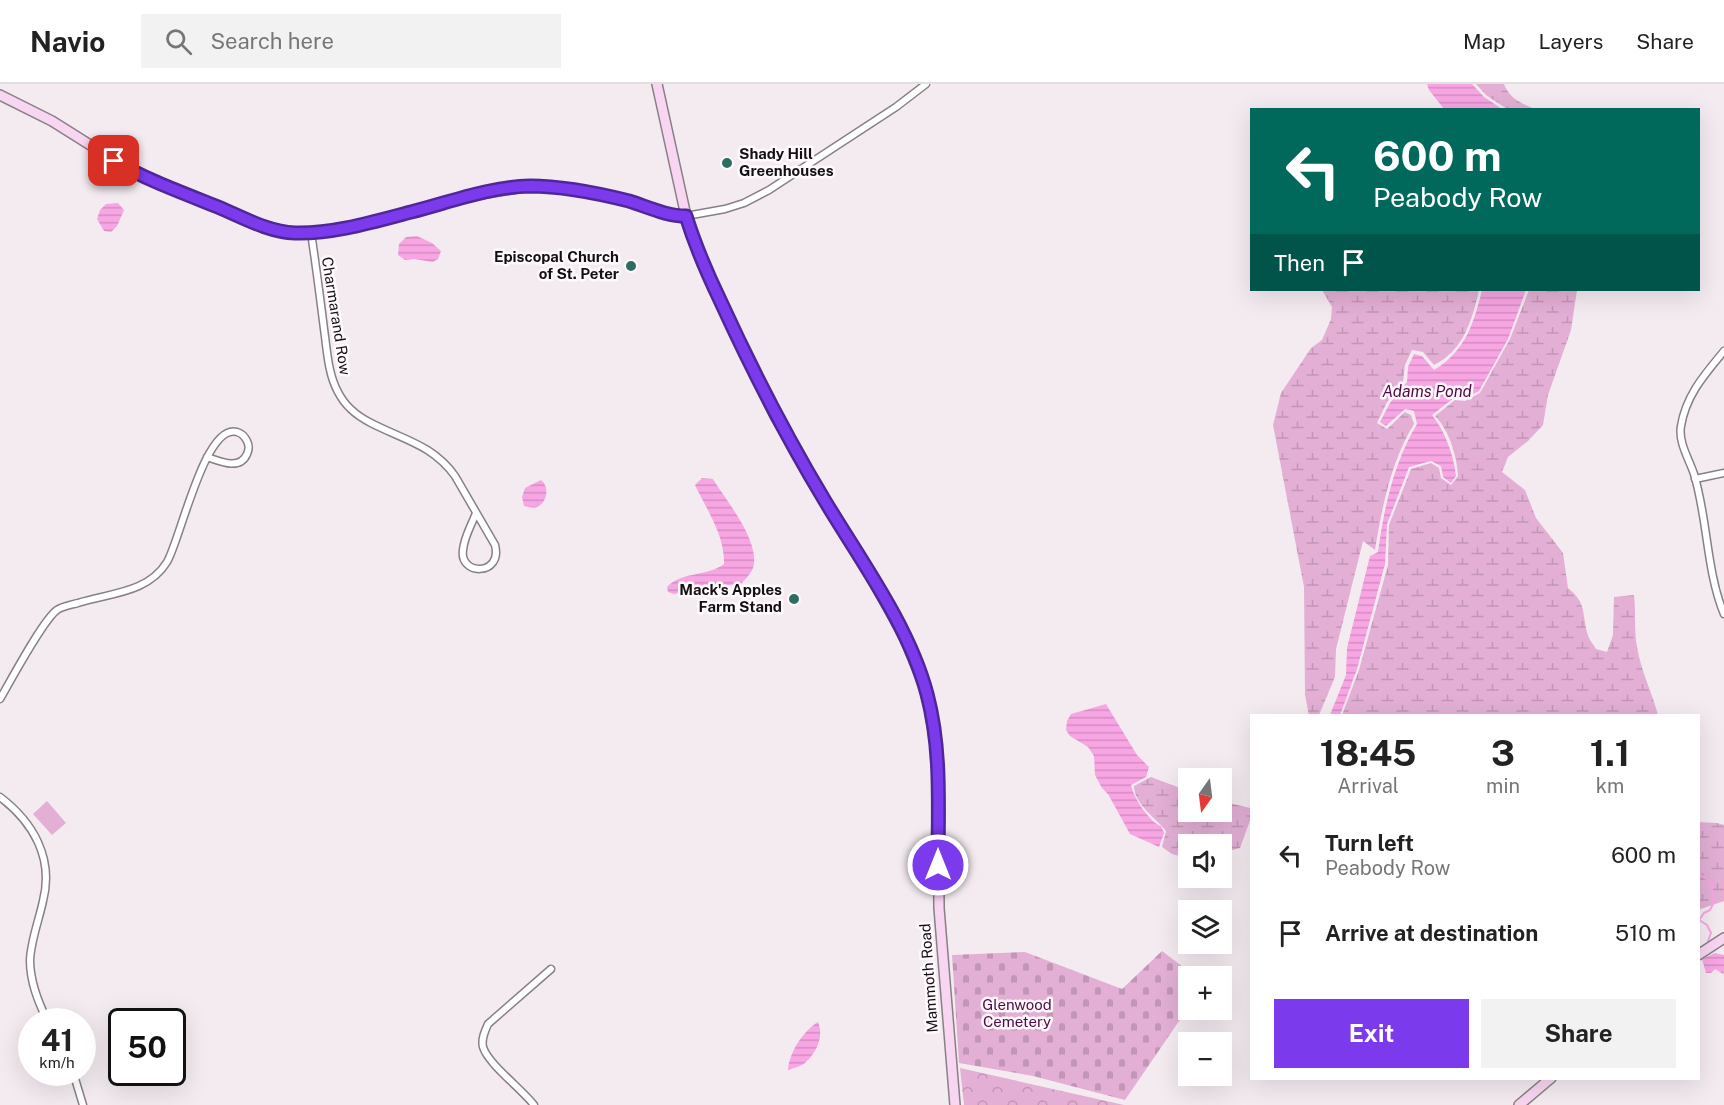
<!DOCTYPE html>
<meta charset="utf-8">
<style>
body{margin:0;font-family:"Public Sans",sans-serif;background:#f2f2f2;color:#222;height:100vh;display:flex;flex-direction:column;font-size:22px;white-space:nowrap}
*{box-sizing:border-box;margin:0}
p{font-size:20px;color:#767676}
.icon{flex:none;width:33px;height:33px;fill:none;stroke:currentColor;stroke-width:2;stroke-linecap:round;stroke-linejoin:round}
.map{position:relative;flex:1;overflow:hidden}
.panel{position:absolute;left:1250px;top:630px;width:450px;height:366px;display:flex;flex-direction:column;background:#fff;border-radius:0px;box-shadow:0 6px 24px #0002}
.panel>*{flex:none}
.top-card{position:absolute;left:1250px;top:24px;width:450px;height:183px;border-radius:0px;box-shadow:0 6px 24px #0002;background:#00695c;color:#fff;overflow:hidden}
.needle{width:39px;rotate:194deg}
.controls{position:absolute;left:1178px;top:684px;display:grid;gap:12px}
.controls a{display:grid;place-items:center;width:54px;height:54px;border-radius:0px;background:#fff;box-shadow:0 6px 24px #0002;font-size:30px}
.speed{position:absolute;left:18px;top:924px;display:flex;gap:12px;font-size:30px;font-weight:700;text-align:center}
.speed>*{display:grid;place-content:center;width:78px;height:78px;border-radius:50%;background:#fff;box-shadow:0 6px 24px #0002;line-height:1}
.speed small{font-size:15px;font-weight:400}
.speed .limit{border:3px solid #111;border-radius:9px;background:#fff;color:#111}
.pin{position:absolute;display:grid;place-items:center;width:51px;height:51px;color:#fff;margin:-26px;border-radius:12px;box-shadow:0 3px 9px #0006}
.me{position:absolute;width:66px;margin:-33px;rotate:0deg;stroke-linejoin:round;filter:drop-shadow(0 0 4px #0008)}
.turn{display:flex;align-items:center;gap:21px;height:126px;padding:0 24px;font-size:27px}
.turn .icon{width:78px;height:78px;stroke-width:2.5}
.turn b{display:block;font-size:42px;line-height:51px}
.then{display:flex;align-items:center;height:57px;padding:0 24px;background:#0003;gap:12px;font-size:22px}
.eta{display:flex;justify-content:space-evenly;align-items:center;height:102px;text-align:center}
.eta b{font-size:36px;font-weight:700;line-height:42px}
.action{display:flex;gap:12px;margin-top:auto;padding:12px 24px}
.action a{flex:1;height:69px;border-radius:0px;background:#7c3aed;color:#fff;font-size:24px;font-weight:700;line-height:69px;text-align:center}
.action a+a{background:#f2f2f2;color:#222}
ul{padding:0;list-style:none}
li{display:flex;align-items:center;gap:18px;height:78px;padding:0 24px}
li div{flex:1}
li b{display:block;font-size:22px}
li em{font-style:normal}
header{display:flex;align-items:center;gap:36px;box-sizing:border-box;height:84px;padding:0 30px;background:#fff;border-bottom:2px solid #e0e0e0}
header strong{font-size:28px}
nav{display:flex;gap:33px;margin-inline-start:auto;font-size:21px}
.search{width:420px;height:54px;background:#f2f2f2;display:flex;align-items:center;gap:15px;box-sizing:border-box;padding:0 21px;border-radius:0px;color:#767676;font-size:22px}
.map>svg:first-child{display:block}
.forest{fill:url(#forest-crowns)}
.wetland{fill:url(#wetland-marsh)}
.cemetery{fill:url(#cemetery-stones)}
.pitch{fill:#e3afd5}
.water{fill:url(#water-rules)}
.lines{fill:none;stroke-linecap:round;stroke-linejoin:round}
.stream{stroke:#f7a5e3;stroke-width:2}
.street-casing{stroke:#888085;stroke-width:9}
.secondary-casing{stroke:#888085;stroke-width:12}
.street{stroke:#fff;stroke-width:6}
.secondary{stroke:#f8d6f1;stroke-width:9}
.route-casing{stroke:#51269a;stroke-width:15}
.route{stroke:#7c3aed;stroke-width:10}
.poi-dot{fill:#2c6f61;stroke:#fff9fd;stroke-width:2}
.labels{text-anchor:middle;stroke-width:5;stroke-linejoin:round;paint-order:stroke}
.poi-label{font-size:15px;font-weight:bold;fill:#131012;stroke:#fff9fd;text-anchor:end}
.street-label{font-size:15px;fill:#131012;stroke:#fff9fd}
.park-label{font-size:15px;fill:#510946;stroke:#fff9fd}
.water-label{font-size:16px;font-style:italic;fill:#510845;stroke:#fff9fd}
</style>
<header>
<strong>Navio</strong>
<div class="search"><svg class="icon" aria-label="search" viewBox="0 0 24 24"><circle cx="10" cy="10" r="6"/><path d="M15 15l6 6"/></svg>Search here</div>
<nav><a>Map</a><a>Layers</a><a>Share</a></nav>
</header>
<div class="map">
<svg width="1724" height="1021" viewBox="0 0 1724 1021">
<defs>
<pattern id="forest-crowns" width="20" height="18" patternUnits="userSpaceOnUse" patternTransform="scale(1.5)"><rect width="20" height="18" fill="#e3afd5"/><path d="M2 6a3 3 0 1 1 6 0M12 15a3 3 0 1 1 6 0" fill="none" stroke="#c296b6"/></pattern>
<pattern id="wetland-marsh" width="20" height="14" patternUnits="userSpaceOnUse" patternTransform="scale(1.5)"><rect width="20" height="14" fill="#e3afd5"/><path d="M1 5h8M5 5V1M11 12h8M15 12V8" fill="none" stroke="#c296b6"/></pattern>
<pattern id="cemetery-stones" width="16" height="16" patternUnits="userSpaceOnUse" patternTransform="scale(1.5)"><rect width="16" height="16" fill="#e3afd5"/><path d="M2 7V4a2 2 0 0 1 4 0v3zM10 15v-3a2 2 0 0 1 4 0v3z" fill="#c296b6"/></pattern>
<pattern id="water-rules" width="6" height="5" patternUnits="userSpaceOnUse" patternTransform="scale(1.5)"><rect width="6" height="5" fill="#f7a5e3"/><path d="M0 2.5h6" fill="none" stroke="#d38dc2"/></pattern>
</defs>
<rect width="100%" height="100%" fill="#f4ebf1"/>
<polygon class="forest" points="960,984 1124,1021 964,1021"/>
<g class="wetland">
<path d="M1476 0H1504C1509 14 1522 20 1535 25H1507L1486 11Z"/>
<path d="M1322 206H1479C1472 236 1464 266 1434 281L1423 268 1412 266 1405 281 1403 298 1387 318 1377 339 1387 345 1405 328 1411 331 1414 340C1391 377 1382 423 1375 466L1363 457 1336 565 1335 593 1319 631 1309 632 1305 611 1304 503 1273 341 1281 309 1311 264 1322 256 1331 235 1332 223Z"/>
<path d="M1529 206H1577L1571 246 1548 311 1543 341 1528 357 1508 373 1502 388 1525 406 1536 434 1563 469 1568 504C1586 519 1582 527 1587 548 1588 554 1593 560 1596 565L1607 568 1613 551 1614 513 1634 511C1636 528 1634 547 1637 563 1641 587 1652 608 1658 631H1342L1359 586 1388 481 1389 441 1411 385 1431 379 1439 384 1441 394 1451 401 1458 392C1457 372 1449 346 1435 332L1455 316 1465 317 1480 309 1510 255Z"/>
<path d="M1151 693 1188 707V728H1221V717L1250 724 1251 734 1240 764 1221 769V760H1188V774H1186L1172 770 1162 763 1166 747C1156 734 1134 720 1134 702Z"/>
<polygon points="1698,738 1717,739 1724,741 1724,817 1698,826"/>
</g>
<polygon class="cemetery" points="1162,867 1195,892 1188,892 1188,924 1125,1016 1033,992 959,979 952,871 1025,868 1122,905"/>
<polygon class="pitch" points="47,717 66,739 52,751 33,730"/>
<g class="water">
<polygon points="1427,0 1472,0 1484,13 1502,25 1444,25 1429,6"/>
<polygon points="118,119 124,126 117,142 111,148 104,147 97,135 100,126 106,120"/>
<polygon points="417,152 432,159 441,167 438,175 433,178 414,175 405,176 398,171 399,160 406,153"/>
<path d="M1482 206H1526L1508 255 1479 307 1465 314 1455 313 1432 331C1445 347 1454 372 1456 392L1451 399 1443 393 1441 382 1431 377 1409 383 1387 440 1385 480 1357 585 1340 631H1330L1346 591 1347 564 1370 472 1378 468C1384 424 1394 378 1417 340L1414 327 1405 325 1386 342 1380 338 1390 319 1407 298 1408 283 1414 270 1422 272 1434 286C1465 268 1474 239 1482 206Z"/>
<path d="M702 394 713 395C727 418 757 453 754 480 753 488 746 494 741 500L697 504 674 510 668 508 667 503C682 487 707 493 724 480 725 452 707 426 695 401Z"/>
<path d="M541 396C549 402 548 416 539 422 535 425 529 423 524 422L522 413 525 404Z"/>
<path d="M1106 620 1137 671 1149 683 1146 693 1131 701C1133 713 1150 739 1161 742L1164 749 1159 763 1130 750 1108 710 1102 704 1095 691 1094 672 1088 663 1070 652 1066 646 1067 637 1071 630Z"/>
<polygon points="1715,869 1724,871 1724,888 1723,890 1715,885 1711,889 1706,889 1702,875"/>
<path d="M818 938C824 952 817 968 806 978 802 982 794 984 788 986 789 969 803 947 818 938Z"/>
</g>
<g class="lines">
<path class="stream" d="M1698 790 1712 798C1713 805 1711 811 1714 818L1710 826 1704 829 1699 836 1707 841 1711 849 1708 857"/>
<g class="street-casing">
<g id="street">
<polyline points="686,132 725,125 744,119 769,106 896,23 926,0"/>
<path d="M311 149C316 181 320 213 324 245 327 266 328 290 338 308 345 322 357 332 371 339 404 356 433 361 455 392L495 461C503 492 459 492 463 466 464 453 472 440 476 429"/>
<path d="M1724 267C1705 290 1686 311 1681 342 1678 358 1689 375 1694 390 1708 436 1706 486 1724 530"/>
<polyline points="1695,395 1724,389"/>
<path d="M0 615C11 596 43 536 57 526 63 522 71 521 78 519 110 509 148 509 167 478 180 457 205 338 237 348 241 349 245 353 247 357 249 361 249 366 247 370 240 387 219 377 207 373"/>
<path d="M0 713C33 738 54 774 43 817 39 836 31 856 30 876 30 898 38 918 48 938"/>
<polyline points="73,988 83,1021"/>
<path d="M534 1021C523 1006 488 980 483 963 481 955 485 947 488 940L551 885"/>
</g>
</g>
<g class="secondary-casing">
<g id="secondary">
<polyline points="657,0 686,132 697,166 712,200 775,332 860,473 904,552 927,609 938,677 939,824 955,1021"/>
<polyline points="0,11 52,37 122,81 155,97 257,140 291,149 311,149 360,141 474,111 529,102 556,103 593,109 630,118 668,130 686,132"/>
<polyline points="1698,871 1724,854"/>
<polyline points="1519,1021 1551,994"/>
</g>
</g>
<use href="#street" class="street"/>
<use href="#secondary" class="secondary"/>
</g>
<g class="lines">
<g class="route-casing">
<path id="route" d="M114 77C147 96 183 109 218 123 242 133 268 148 295 149 333 150 373 138 411 128 450 118 489 103 530 102 563 102 597 109 629 117 648 123 666 132 686 132 695 161 707 189 720 216 752 286 786 352 825 417 861 477 909 542 927 610 942 666 938 724 938 781"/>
</g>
<use href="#route" class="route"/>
</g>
<g class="poi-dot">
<circle cx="727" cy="79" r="6"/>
<circle cx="631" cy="182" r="6"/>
<circle cx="794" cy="515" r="6"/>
</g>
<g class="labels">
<g class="poi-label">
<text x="739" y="75" text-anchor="start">Shady Hill<tspan x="739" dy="17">Greenhouses</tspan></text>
<text x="619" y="178">Episcopal Church<tspan x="619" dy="17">of St. Peter</tspan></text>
<text x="782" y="511">Mack's Apples<tspan x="782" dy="17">Farm Stand</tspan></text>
</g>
<g class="street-label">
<text transform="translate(336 232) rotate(81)" y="5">Charmarand Row</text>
<text transform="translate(929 894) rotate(-94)" y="5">Mammoth Road</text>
</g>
<g class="park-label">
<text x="1017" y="926">Glenwood<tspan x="1017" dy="17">Cemetery</tspan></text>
</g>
<g class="water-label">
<text x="1427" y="313">Adams Pond</text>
</g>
</g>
</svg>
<div class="controls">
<a><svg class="needle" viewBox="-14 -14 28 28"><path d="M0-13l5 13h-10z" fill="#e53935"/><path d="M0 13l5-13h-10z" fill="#767676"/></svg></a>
<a><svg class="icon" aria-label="sound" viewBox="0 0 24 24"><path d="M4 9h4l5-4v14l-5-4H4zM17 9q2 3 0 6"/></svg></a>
<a><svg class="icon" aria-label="layers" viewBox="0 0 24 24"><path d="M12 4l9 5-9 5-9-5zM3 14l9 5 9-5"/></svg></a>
<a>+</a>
<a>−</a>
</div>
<div class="speed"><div>41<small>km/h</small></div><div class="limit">50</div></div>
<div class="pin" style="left:114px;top:77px;background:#d93025"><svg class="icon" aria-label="arrive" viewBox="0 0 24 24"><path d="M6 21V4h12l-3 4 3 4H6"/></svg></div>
<svg class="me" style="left:938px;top:781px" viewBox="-20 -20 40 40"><circle r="17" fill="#7c3aed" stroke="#fff" stroke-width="3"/><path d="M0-11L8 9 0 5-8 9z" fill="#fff"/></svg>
<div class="top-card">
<div class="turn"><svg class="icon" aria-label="left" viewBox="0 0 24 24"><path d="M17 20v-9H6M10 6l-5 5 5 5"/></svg><div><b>600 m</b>Peabody Row</div></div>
<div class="then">Then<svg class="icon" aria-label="arrive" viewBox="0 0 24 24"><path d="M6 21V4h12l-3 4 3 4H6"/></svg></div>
</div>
<section class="panel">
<div class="eta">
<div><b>18:45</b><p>Arrival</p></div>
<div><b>3</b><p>min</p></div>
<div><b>1.1</b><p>km</p></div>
</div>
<ul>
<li><svg class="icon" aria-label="left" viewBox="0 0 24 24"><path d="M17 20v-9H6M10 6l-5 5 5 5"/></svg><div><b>Turn left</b><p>Peabody Row</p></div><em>600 m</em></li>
<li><svg class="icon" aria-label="arrive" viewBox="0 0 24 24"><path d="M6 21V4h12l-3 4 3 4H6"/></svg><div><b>Arrive at destination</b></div><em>510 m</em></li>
</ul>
<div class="action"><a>Exit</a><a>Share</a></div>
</section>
</div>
